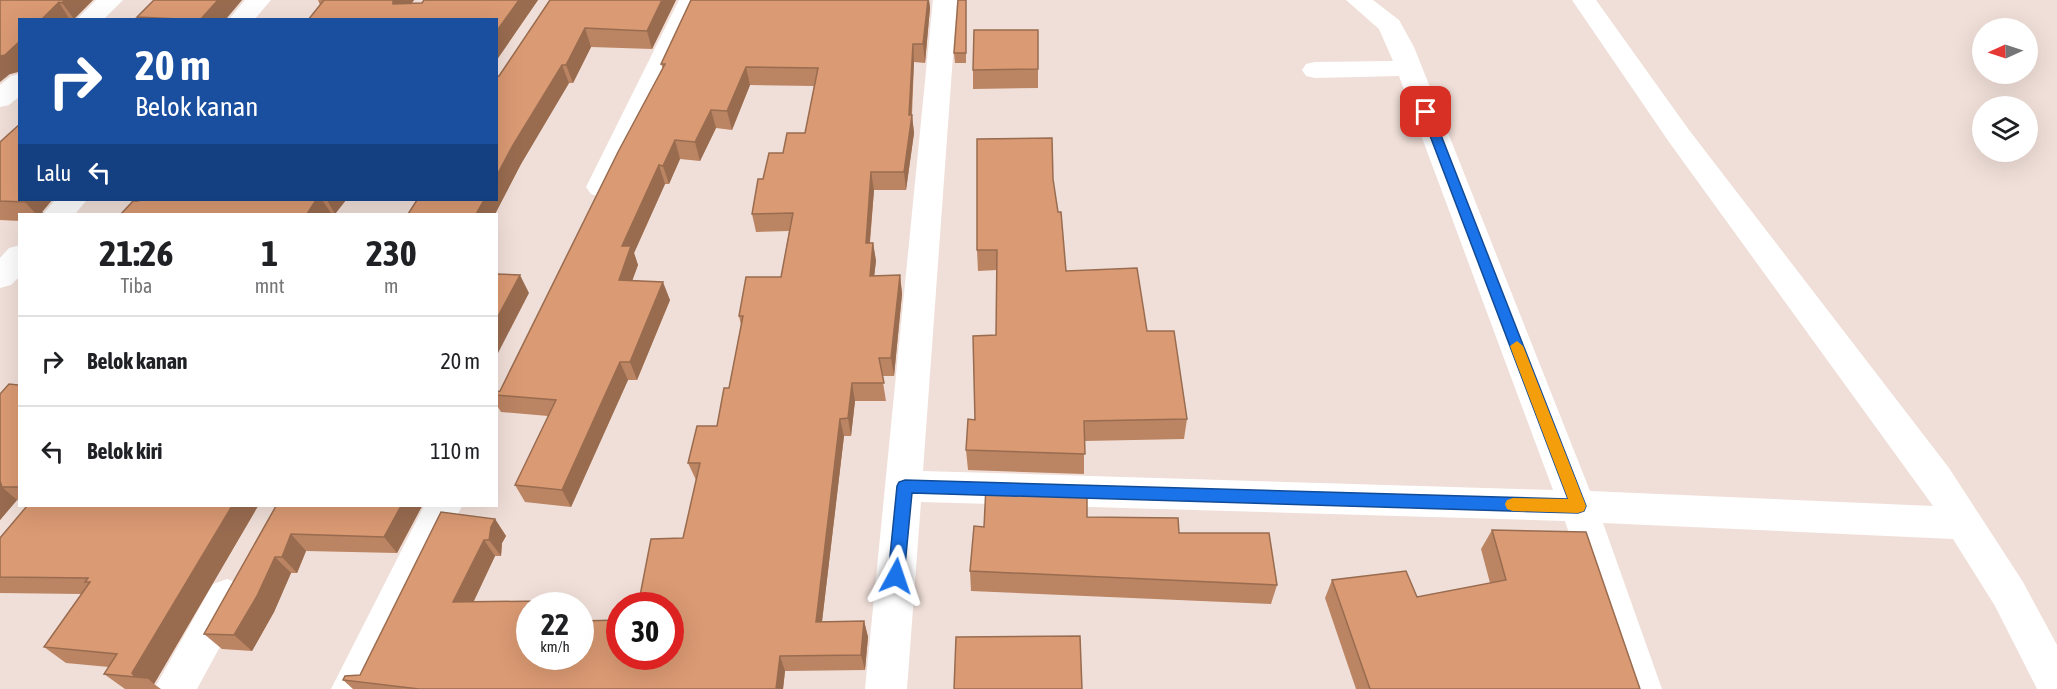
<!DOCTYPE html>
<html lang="id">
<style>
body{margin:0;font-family:"Asap Condensed",sans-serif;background:#f2f2f2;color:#202124;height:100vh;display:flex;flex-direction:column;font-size:22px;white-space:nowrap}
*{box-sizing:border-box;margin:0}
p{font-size:20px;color:#757577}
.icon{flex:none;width:33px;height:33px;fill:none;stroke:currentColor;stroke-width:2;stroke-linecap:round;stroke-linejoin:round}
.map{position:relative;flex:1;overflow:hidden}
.drawer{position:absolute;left:18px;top:213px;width:480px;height:294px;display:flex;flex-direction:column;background:#fff;border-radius:0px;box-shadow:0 6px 24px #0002}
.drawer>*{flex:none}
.guide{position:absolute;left:18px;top:18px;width:480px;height:183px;border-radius:0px;box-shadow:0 6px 24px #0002;background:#1a4fa0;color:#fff;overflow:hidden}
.needle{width:39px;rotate:267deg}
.tools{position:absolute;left:1972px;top:18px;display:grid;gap:12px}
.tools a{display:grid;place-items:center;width:66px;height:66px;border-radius:50%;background:#fff;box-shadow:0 6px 24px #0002;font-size:30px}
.speed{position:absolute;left:516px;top:592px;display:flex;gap:12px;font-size:30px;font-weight:700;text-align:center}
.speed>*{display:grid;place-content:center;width:78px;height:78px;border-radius:50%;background:#fff;box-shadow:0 6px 24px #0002;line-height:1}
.speed small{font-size:15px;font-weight:400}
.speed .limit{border:9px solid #d22;background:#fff;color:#111}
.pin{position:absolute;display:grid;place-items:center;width:51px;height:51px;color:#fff;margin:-26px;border-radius:12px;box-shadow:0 3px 9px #0006}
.me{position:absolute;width:66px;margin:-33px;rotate:5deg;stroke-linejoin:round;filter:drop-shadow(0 0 4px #0008)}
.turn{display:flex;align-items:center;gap:21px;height:126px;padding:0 18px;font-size:27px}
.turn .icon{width:78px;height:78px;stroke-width:2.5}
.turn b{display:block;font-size:42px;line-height:51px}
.then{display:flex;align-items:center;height:57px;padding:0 18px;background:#0003;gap:12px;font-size:22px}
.eta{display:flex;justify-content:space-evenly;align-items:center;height:102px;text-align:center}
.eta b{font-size:36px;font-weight:700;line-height:42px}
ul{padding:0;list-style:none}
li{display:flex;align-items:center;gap:18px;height:90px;padding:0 18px;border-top:2px solid #e0e0e0}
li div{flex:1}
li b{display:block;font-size:22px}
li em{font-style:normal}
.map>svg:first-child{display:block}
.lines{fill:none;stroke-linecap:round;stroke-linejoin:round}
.minor{fill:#fff;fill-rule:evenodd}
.wall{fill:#bb8463}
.shaded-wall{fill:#996c50}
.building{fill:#da9a73;stroke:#996c50;stroke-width:1.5}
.route{fill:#1a73e8;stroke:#114b97;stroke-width:1.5}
.slow{fill:#f59e0b}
</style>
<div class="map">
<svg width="2057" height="689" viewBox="0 0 2057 689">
<rect width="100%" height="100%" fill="#f0dfd8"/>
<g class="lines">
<g class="minor">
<polygon points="96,0 123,0 103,20 76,20"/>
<polygon points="245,0 271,0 254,20 228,20"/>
<polygon points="679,0 703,0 616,187 611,194 601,197 591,194 586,187"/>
<polygon points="933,0 957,0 923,471 1553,490 1399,76 1315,78 1306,76 1302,70 1306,64 1315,62 1393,61 1379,29 1346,0 1373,0 1399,20 1414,47 1590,491 1933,506 1669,142 1572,0 1596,0 1689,130 1949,468 2023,582 2057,645 2057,689 2037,689 1995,606 1953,539 1603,523 1662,689 1620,689 1565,521 921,502 907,689 865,689"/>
<polygon points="20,74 20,96 9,105 0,107 0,85 11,76"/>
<polygon points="55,200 87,200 75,214 43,214"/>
<polygon points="20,245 20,276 11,285 0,288 0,258 9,248"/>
<polygon points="424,506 462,506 373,689 331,689"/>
<polygon points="227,579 241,584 247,597 197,689 154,689 213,584"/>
</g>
</g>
<g class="wall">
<polygon points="0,0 93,0 74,19 20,20 19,72 10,74"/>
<polygon points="154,0 242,0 225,20 138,20 137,17"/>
<polygon points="318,0 414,0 412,3 538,0 496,61 496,20 320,5"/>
<polygon points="550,0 676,0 652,49 591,47 573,83 569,83 521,164 495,214 408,214 496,200 499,76"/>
<polygon points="691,0 929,0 930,8 925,63 914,62 912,115 914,133 906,190 874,190 870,243 873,243 876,261 874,276 900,275 902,294 894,376 882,376 886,401 855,401 851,436 844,436 822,622 864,621 868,637 865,670 785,671 783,689 353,689 343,680 360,675 495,519 506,536 502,543 501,556 495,556 473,602 543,601 546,606 530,606 530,657 620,657 683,538 696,480 688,463 717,426 729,388 741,325 739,316 781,277 789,231 756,232 752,214 763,179 783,153 805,133 814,86 750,85 732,130 716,128 700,161 680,159 669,184 665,184 634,253 638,265 632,280 670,300 637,380 628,380 571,507 525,502 515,485 548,416 501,412 496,404 496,392 500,391 663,69 661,64"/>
<polygon points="966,7 966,63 955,63 954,53"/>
<polygon points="1038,69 1038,88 973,89 973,70"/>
<polygon points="0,142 20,200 52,200 42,212 44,214 20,214 20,221 0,220"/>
<polygon points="1053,179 1066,271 1147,331 1187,419 1184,439 1084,441 1084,474 968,470 966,450 996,335 997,270 978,271 977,250"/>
<polygon points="140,200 346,200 335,214 331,213 330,214 121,214"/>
<polygon points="20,383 20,501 17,500 0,520 0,394 18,385"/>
<polygon points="27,506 258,506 154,684 161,689 125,689 104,674 109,667 66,663 44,647 82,594 0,593 0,538"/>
<polygon points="276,506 422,506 397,553 306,551 297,573 291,573 274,612 252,651 222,649 204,634"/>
<polygon points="984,527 1179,533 1277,585 1271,604 971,591 970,571"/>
<polygon points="1492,530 1640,689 1356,689 1325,598 1332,580 1417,597 1490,583 1481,549"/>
</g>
<g class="shaded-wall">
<polygon points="64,0 93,0 74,19 62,3"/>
<polygon points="218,0 242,0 225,20 200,20"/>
<polygon points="393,0 414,0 401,19 393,4"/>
<polygon points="519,0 538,0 496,61 496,32"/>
<polygon points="662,0 676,0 652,49 647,31"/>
<polygon points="926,0 929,0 930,8 925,63 923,44"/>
<polygon points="59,2 70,20 41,20"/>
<polygon points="585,28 591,47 573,83 566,65"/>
<polygon points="20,41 20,71 10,74 0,82 0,56"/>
<polygon points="913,44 914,62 911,118 912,115 914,133 906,190 904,172 909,115"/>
<polygon points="562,65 569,83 521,164 495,214 476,214 484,200 496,200 496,177 513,145"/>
<polygon points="746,67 750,85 732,130 727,111"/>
<polygon points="711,110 716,128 700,161 695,142"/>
<polygon points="675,140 680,159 669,184 663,166"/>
<polygon points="659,165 665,184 634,253 638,265 626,298 619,280 622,246"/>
<polygon points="871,172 874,190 868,261 866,243"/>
<polygon points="26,200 52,200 42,212 44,214 36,214 25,202"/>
<polygon points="316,200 322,200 331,213 330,214 307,214"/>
<polygon points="327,200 346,200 335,214"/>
<polygon points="873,243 876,261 872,294 870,276"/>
<polygon points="520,275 529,293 496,357 496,320"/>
<polygon points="900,275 902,294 894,376 891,358"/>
<polygon points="663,282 670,300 637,380 630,362"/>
<polygon points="620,362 628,380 571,507 562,490"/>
<polygon points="852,383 855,401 851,436 848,418"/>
<polygon points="840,419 844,436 820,638 816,622"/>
<polygon points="0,480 2,487 17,500 0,520"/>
<polygon points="232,506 258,506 154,684 147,678 135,677 132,673"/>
<polygon points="401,506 422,506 397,553 384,537"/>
<polygon points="495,519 506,536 502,543 501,556 489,540 491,527"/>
<polygon points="291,534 306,551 297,573 282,557"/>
<polygon points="484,540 495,556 466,618 453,602"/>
<polygon points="275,557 291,573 274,612 252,651 234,635"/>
<polygon points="864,621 868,637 865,670 861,655"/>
<polygon points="780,656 785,671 783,689 776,689"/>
</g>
<g class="building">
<polygon points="0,0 64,0 62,3 59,2 41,20 20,20 20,41 5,55 0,56"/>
<polygon points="154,0 218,0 200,20 137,17"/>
<polygon points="324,0 393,0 393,4 422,3 424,0 519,0 496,32 496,20 308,20"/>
<polygon points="550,0 662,0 647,31 585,28 566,65 562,65 513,145 496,177 496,77 499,76"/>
<polygon points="691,0 928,0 923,44 913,44 909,115 912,115 904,172 871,172 866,243 873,243 870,276 900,275 891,358 879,358 884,383 852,383 848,418 840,419 816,622 864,621 861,655 780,656 776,689 419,689 343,680 345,676 360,675 441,512 495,519 491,527 489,540 484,540 453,602 543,601 541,606 530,606 530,657 580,657 580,621 620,620 620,657 670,657 670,606 638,606 651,539 683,538 700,463 688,463 697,426 717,426 724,388 729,388 743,316 739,316 746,277 781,277 793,213 752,214 758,179 763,179 769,153 783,153 787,133 805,133 818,68 746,67 727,111 711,110 695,142 675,140 663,166 659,165 622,246 631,246 619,280 663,282 630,362 620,362 562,490 515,485 556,400 496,395 496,392 500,391 618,152 665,64 661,64"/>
<polygon points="958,0 966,0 966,53 954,53"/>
<polygon points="974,30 1038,30 1038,69 973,70"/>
<polygon points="20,124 20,200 26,200 25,202 0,201 0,142"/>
<polygon points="1052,138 1053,179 1058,212 1061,212 1066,271 1137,268 1147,331 1174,331 1187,419 1084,421 1085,454 966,450 968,419 975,420 973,336 996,335 997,250 977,250 977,139"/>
<polygon points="140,200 316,200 307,214 121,214 133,201 138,201"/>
<polygon points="417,200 484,200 476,214 408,214"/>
<polygon points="496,274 520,275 496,320"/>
<polygon points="20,383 20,487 2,487 0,481 0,394 9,384 18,385"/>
<polygon points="986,486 1087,489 1087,517 1178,518 1179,533 1269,533 1277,585 970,571 974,526 984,527"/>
<polygon points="27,506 232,506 132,673 134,676 147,678 104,674 117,654 44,647 90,582 85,582 88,578 0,577 0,538"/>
<polygon points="276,506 401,506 384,537 291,534 282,557 275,557 257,596 234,635 204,634"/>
<polygon points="1492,530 1586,532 1640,689 1370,689 1332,580 1406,571 1417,597 1506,580"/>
<polygon points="1080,636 1082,689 954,689 956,637"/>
</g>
<polygon class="route" points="1426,108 1432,112 1586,506 1584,511 1578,513 912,493 904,576 902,581 896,584 891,581 888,576 897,486 899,482 905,480 1568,499 1421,112"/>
<polygon class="slow" points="1517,341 1523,346 1586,506 1584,511 1578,513 1513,511 1507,509 1505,504 1507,500 1513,498 1568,499 1510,346"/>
</svg>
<div class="tools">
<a><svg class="needle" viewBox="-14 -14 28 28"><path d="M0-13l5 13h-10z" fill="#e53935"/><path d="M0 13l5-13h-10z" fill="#757577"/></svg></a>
<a><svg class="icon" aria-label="layers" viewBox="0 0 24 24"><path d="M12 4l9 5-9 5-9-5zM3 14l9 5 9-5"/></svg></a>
</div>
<div class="speed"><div>22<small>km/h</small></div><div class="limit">30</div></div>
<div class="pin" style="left:1426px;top:112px;background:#d93025"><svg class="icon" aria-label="arrive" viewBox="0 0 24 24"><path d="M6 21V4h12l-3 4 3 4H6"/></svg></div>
<svg class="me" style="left:896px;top:576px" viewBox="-20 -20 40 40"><path d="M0-17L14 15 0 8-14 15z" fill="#1a73e8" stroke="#fff" stroke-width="4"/></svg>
<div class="guide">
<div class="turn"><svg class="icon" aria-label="right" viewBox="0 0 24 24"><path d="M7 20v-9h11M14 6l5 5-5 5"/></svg><div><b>20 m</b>Belok kanan</div></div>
<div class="then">Lalu<svg class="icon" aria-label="left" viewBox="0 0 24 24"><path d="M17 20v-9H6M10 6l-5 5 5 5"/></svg></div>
</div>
<section class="drawer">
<div class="eta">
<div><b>21:26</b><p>Tiba</p></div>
<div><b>1</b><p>mnt</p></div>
<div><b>230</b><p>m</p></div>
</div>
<ul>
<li><svg class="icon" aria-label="right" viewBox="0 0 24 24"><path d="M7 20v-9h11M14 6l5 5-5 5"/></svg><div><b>Belok kanan</b></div><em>20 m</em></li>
<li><svg class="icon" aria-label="left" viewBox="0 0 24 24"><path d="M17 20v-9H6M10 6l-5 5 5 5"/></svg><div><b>Belok kiri</b></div><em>110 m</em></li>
</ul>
</section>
</div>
